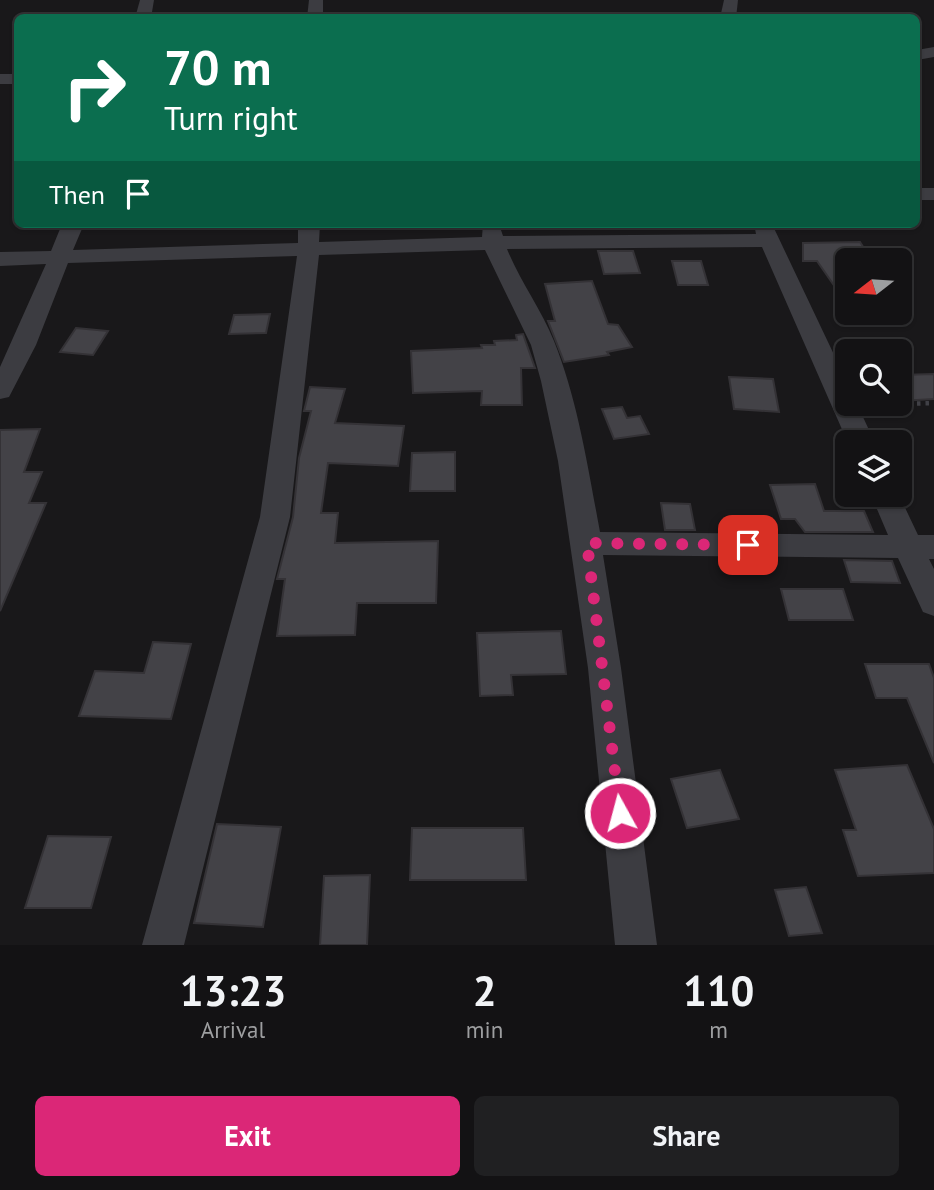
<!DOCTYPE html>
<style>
body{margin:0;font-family:"PT Sans",sans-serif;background:#202022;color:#f1f3f6;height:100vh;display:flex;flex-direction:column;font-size:26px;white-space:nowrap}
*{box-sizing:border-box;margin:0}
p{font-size:23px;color:#9d9ea0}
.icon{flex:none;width:38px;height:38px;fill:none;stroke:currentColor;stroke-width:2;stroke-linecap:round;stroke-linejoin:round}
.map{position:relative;height:945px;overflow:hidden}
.sheet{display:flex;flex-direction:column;background:#131214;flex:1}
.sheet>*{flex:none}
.guide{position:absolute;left:14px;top:14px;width:906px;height:214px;border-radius:10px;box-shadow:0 2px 5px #0004,0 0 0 2px #323234;background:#0b6e4f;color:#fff;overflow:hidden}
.needle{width:46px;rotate:253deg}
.fabs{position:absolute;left:835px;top:248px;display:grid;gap:14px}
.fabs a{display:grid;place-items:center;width:77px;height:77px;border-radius:10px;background:#131214;box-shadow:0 2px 5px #0004,0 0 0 2px #323234;font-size:35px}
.pin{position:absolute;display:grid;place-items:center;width:60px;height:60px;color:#fff;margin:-30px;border-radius:14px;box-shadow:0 4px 10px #0006}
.me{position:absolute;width:77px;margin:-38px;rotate:353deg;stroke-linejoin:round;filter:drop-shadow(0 0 5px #0008)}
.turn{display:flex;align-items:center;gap:24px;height:147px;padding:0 35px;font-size:32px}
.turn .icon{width:91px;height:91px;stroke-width:2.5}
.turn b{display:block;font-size:49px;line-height:60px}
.then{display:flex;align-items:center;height:66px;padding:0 35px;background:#0003;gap:14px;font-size:26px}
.eta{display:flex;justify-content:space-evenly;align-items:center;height:119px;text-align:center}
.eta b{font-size:42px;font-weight:700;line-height:49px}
.action{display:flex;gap:14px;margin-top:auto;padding:14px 35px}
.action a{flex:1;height:80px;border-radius:10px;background:#db2777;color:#fff;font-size:28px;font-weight:700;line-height:80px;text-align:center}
.action a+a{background:#202022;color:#f1f3f6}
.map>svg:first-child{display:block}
.building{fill:#434247;stroke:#343236;stroke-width:2}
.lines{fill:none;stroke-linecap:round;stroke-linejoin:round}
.path{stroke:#404046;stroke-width:4.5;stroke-dasharray:3.5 5;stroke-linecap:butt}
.minor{fill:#3c3c41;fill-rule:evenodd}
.route{stroke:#db2777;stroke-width:12;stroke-dasharray:0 21.6}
</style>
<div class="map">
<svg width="934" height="945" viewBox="0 0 934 945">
<rect width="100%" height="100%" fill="#19181a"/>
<g class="building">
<polygon points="860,242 872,261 847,261 847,304 817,261 803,261 803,243"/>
<polygon points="598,251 633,251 640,273 604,274"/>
<polygon points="672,261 701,261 708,285 678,285"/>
<polygon points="592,281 608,324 618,325 632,347 607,352 609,355 564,362 548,321 555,321 545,284"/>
<polygon points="270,314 266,333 229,334 234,315"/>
<polygon points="76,328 108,331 93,355 60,352"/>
<polygon points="523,334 535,368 521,368 522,405 481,405 482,391 413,393 411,351 482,348 481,345 495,345 494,341 517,340 516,335"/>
<polygon points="934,374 934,399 900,401 900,375"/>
<polygon points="729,377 773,379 779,412 734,409"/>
<polygon points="310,387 345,389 335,423 404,426 398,466 328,463 321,513 338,513 335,543 438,541 436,603 357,603 355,635 277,636 285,579 277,579 293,517 299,458 311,411 304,411"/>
<polygon points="622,407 627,418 640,416 649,434 614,439 602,409"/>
<polygon points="40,429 24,472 42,472 29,503 46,503 0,611 0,430"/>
<polygon points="455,452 455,491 410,491 412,453"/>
<polygon points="815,484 824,511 864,511 873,532 805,532 795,519 781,519 770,485"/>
<polygon points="661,503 690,504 695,530 665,530"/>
<polygon points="844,560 892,561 900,583 851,582"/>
<polygon points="781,589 843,589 853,620 789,620"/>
<polygon points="561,631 566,674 511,675 513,695 480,696 477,633"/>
<polygon points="153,642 191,644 171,719 79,716 95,671 144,673"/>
<polygon points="865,664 929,664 934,678 934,763 907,698 876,698"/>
<polygon points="907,765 934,829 934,873 858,876 843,830 856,830 835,770"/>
<polygon points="720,770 739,819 687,828 671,779"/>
<polygon points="217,824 281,827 263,927 194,923"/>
<polygon points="412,828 523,828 526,880 410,880"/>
<polygon points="48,836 111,837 91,908 25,908"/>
<polygon points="370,875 367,945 320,945 324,876"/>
<polygon points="806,887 822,933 789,936 775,890"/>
</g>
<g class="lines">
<polyline class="path" points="900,404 934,403"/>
<g class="minor">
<polygon points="140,0 154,0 151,18 135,18"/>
<polygon points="309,0 323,0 323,18 307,18"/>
<polygon points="724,0 738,0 736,18 720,18"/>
<polygon points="934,47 934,57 917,60 917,50"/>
<rect x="0" y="74" width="18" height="10"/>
<rect x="917" y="188" width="17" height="12"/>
<path d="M62 224H84L73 250 298 243V224H320L319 242 482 237 483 224H499L503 236 756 234 754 224H772L847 382V404H857L875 443H848L762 247 507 249C520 281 541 309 554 341 578 401 588 468 600 532L888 535 871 495H899L918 535H934V559H929L934 569V616L923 612 898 558 603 555 621 668 657 945H615L588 668 558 461 541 381 531 345 485 250 319 255 290 517 184 945H142L260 517 297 256 68 263 36 345 9 397 0 399V367L46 264 0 266V252L51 251Z"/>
</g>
</g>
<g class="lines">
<polyline class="route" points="620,813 587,543 748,545"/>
</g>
</svg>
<div class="fabs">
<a><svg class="needle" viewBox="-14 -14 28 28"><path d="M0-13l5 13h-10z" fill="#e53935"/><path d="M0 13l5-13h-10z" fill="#9d9ea0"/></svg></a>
<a><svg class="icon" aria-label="search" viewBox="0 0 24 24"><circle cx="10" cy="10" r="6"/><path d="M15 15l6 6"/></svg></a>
<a><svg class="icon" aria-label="layers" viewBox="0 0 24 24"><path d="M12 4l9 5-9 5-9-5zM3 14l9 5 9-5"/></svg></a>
</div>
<div class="pin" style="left:748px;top:545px;background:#d93025"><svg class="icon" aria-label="arrive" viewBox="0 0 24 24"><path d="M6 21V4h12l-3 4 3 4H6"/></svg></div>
<svg class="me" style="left:620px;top:813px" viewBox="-20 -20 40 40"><circle r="17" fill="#db2777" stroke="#fff" stroke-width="3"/><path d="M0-11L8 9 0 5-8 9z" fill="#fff"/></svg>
<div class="guide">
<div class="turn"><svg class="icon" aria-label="right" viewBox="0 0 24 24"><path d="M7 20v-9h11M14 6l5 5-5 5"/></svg><div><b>70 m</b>Turn right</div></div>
<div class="then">Then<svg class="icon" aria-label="arrive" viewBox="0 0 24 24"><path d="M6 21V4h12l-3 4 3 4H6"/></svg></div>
</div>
</div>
<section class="sheet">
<div class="eta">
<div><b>13:23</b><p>Arrival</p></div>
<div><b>2</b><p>min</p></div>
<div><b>110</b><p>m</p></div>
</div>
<div class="action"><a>Exit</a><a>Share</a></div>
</section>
